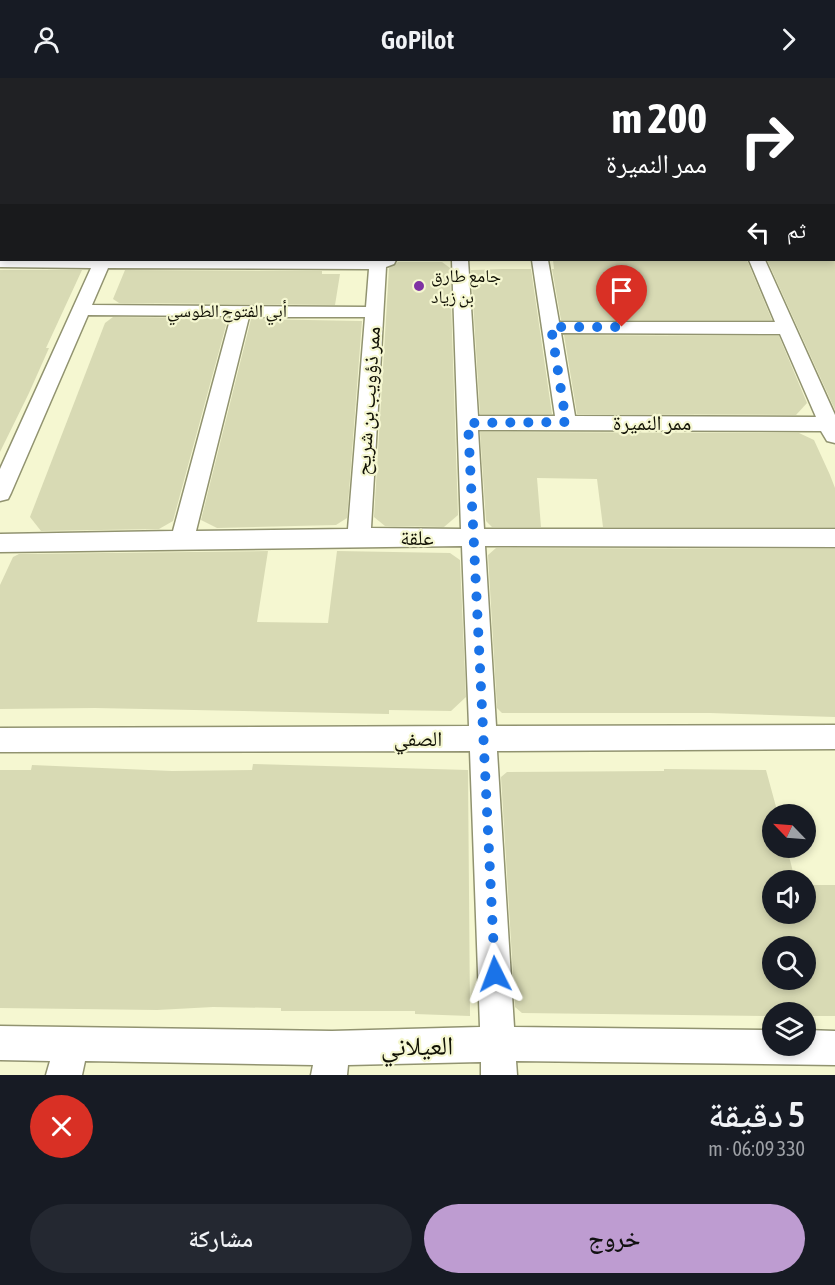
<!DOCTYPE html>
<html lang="ar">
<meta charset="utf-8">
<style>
body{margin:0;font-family:"Asap Condensed","Noto Naskh Arabic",sans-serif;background:#242831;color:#f1f3f6;direction:rtl;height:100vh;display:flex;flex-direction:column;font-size:22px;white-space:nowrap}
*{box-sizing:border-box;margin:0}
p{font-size:20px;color:#9ea1a6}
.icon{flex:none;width:33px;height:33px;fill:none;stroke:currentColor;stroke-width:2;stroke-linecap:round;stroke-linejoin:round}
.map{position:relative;height:997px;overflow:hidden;direction:ltr}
.sheet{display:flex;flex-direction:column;background:#171b24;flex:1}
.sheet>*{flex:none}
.hud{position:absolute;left:0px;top:0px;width:836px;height:183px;box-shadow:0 3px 9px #0003;direction:rtl;background:#202124;color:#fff;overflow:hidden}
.needle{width:39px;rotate:295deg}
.tools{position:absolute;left:762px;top:726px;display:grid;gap:12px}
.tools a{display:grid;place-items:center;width:54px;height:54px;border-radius:50%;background:#171b24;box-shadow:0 3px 9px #0003;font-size:30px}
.pin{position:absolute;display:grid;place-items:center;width:51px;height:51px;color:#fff;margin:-62px -26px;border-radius:50% 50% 50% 0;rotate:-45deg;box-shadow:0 0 6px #0007}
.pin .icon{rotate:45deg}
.me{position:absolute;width:66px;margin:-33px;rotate:357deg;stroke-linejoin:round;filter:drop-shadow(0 0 4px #0008)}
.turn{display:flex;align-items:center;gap:21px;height:126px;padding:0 30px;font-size:27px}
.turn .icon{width:78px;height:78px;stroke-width:2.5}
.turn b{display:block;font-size:42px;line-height:51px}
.then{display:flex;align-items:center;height:57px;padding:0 30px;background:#0003;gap:12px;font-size:22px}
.round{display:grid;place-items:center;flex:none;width:63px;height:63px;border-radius:32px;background:#242831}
.headline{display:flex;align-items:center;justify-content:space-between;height:102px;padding:0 30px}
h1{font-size:36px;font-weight:600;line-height:45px}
.primary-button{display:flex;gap:12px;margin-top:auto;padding:12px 30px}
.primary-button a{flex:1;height:69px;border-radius:36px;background:#be9cd1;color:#111;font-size:24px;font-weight:600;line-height:69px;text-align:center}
.primary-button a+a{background:#242831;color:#f1f3f6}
header{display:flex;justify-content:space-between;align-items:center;height:78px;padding:0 30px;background:#171b24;font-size:27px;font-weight:600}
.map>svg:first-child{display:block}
.building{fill:#d8dab4;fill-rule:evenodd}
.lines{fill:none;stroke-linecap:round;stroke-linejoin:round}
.minor-casing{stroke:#919370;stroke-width:3}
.tertiary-casing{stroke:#919370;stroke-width:3}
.minor{fill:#fff;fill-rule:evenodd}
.tertiary{fill:#fff;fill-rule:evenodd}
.route{stroke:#1a73e8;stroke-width:10;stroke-dasharray:0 18}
.poi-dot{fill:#7f32a3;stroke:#f5f7d1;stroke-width:2}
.labels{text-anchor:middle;stroke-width:4.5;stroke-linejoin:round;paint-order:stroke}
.far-poi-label{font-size:18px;fill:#111105;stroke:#f5f7d1;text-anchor:start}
.far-street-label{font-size:18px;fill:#111105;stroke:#f5f7d1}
.street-label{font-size:21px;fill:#111105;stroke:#f5f7d1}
.near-street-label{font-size:26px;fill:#111105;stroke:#f5f7d1}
</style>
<header><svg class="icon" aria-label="forward" viewBox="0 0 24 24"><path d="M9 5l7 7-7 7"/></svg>GoPilot<svg class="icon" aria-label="person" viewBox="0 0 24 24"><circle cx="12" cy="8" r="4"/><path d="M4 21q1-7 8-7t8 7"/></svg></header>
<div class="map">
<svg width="835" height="997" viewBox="0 0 835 997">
<rect width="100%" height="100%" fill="#f5f7d1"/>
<g class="building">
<polygon points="553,182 747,182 772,242 561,242 552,191 554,191"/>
<polygon points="767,182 835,182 835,332"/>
<polygon points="398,184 442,184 450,190 458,437 444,449 385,448 374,439 389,190"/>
<polygon points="503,191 531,191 552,336 480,336 471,192"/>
<polygon points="0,192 82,192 46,270 49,270 29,315 0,374"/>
<polygon points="125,192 322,193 322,196 340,196 335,227 119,225 113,221"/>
<polygon points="113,239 228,240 173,443 159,451 41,453 30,439 105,245"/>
<polygon points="251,241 362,243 347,440 336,447 217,450 201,442"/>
<polygon points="564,257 779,258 807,325 796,337 577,336"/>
<polygon points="480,354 799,355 814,362 830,397 835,410 835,449 603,449 597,401 537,400 541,449 492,449 486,443"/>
<polygon points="496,470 835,471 835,639 710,635 502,635 497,630 488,477"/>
<polygon points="268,473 257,544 328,545 337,473 450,475 460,482 466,619 451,633 389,632 389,636 95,630 0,631 0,507 13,479 19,476"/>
<polygon points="253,686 468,692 470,938 415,936 415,933 281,933 281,930 213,929 157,932 0,930 0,692 31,692 32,687 172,693 252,692"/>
<path d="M664 691 766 692 778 736H772V770H787L795 802H772V836H806V807H835V938H806V934H772V938L522 935 515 929 501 699 507 694 664 693ZM772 868H806V902H772Z"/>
</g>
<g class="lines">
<g class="minor-casing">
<g id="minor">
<rect x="80" y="0" width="12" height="2"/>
<polygon points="180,0 192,0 179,2"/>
<rect x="395" y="0" width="12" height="2"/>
<polygon points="457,0 469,0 470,2 457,2"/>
<polygon points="556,0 568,0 569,2 556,2"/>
<polygon points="672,0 684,0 685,2 672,2"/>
<rect x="0" y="98" width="2" height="10"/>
<rect x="834" y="123" width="1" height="10"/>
<path d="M0 179 2 182H396L394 186 386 189 371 450 461 451 452 182H468L478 338H555L532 182H548L559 244H775L749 182H765L835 337V365L827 363 821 353 478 352 484 451H835V469L485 468 496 648 835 647V671L497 673 514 949 772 952V968H806V952L835 953V987L516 983 517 997H481V984L348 987 347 997H311L313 987 85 983 82 997H46L50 983 0 982V948L332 953 480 949 470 673 0 674V650L469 648 462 468 0 474V456L173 453 231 238 88 237 11 415 8 421 0 423V391L91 190 0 189ZM108 190 369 191 366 229 92 227ZM249 239H365L348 451 196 453ZM561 255 780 256 816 339 575 338Z"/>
</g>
</g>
<g class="tertiary-casing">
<g id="tertiary">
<polygon points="792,0 808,0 809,2 793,2"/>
<polygon points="824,0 835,0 835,6 834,2"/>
<rect x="834" y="45" width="1" height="11"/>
</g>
</g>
<use href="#minor" class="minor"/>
<use href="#tertiary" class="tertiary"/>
</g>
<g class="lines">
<polyline class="route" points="495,896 468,345 566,344 551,249 622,249"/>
</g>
<circle class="poi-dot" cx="419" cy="208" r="6"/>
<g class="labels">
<g class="far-poi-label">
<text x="431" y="204">جامع طارق<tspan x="431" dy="21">بن زياد</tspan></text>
</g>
<g class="far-street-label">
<text x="227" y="239">أبي الفتوح الطوسي</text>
</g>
<g class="street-label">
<text transform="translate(368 323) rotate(-86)" y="7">ممر ذؤويب بن شريح</text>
<text x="652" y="352">ممر النميرة</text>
<text x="417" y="467">علقة</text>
<text x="418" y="668">الصفي</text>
</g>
<g class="near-street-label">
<text transform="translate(417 968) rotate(-1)" y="9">العيلاني</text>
</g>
</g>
</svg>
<div class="tools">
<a><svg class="needle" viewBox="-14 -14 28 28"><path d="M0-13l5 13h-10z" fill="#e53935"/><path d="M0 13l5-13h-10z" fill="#9ea1a6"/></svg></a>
<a><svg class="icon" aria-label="sound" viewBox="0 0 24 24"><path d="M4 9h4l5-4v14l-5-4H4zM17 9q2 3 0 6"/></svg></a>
<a><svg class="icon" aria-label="search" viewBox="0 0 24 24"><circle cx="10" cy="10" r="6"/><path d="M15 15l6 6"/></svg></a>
<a><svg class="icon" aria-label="layers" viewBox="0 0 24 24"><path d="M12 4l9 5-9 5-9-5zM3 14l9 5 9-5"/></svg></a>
</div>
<div class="pin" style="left:622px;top:249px;background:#d93025"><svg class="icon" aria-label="arrive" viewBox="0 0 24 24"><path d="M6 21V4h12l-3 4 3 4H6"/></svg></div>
<svg class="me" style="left:495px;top:896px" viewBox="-20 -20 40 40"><path d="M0-17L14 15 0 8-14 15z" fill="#1a73e8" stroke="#fff" stroke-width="4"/></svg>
<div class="hud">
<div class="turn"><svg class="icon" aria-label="right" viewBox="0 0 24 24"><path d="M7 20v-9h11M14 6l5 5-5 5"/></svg><div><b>200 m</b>ممر النميرة</div></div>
<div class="then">ثم<svg class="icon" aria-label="left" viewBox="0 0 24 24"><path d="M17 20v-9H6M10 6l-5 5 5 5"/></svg></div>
</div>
</div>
<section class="sheet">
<div class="headline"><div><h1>5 دقيقة</h1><p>330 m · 06:09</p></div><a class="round" style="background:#d93025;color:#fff"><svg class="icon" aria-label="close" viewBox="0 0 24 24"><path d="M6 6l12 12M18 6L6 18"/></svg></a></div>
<div class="primary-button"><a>خروج</a><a>مشاركة</a></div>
</section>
